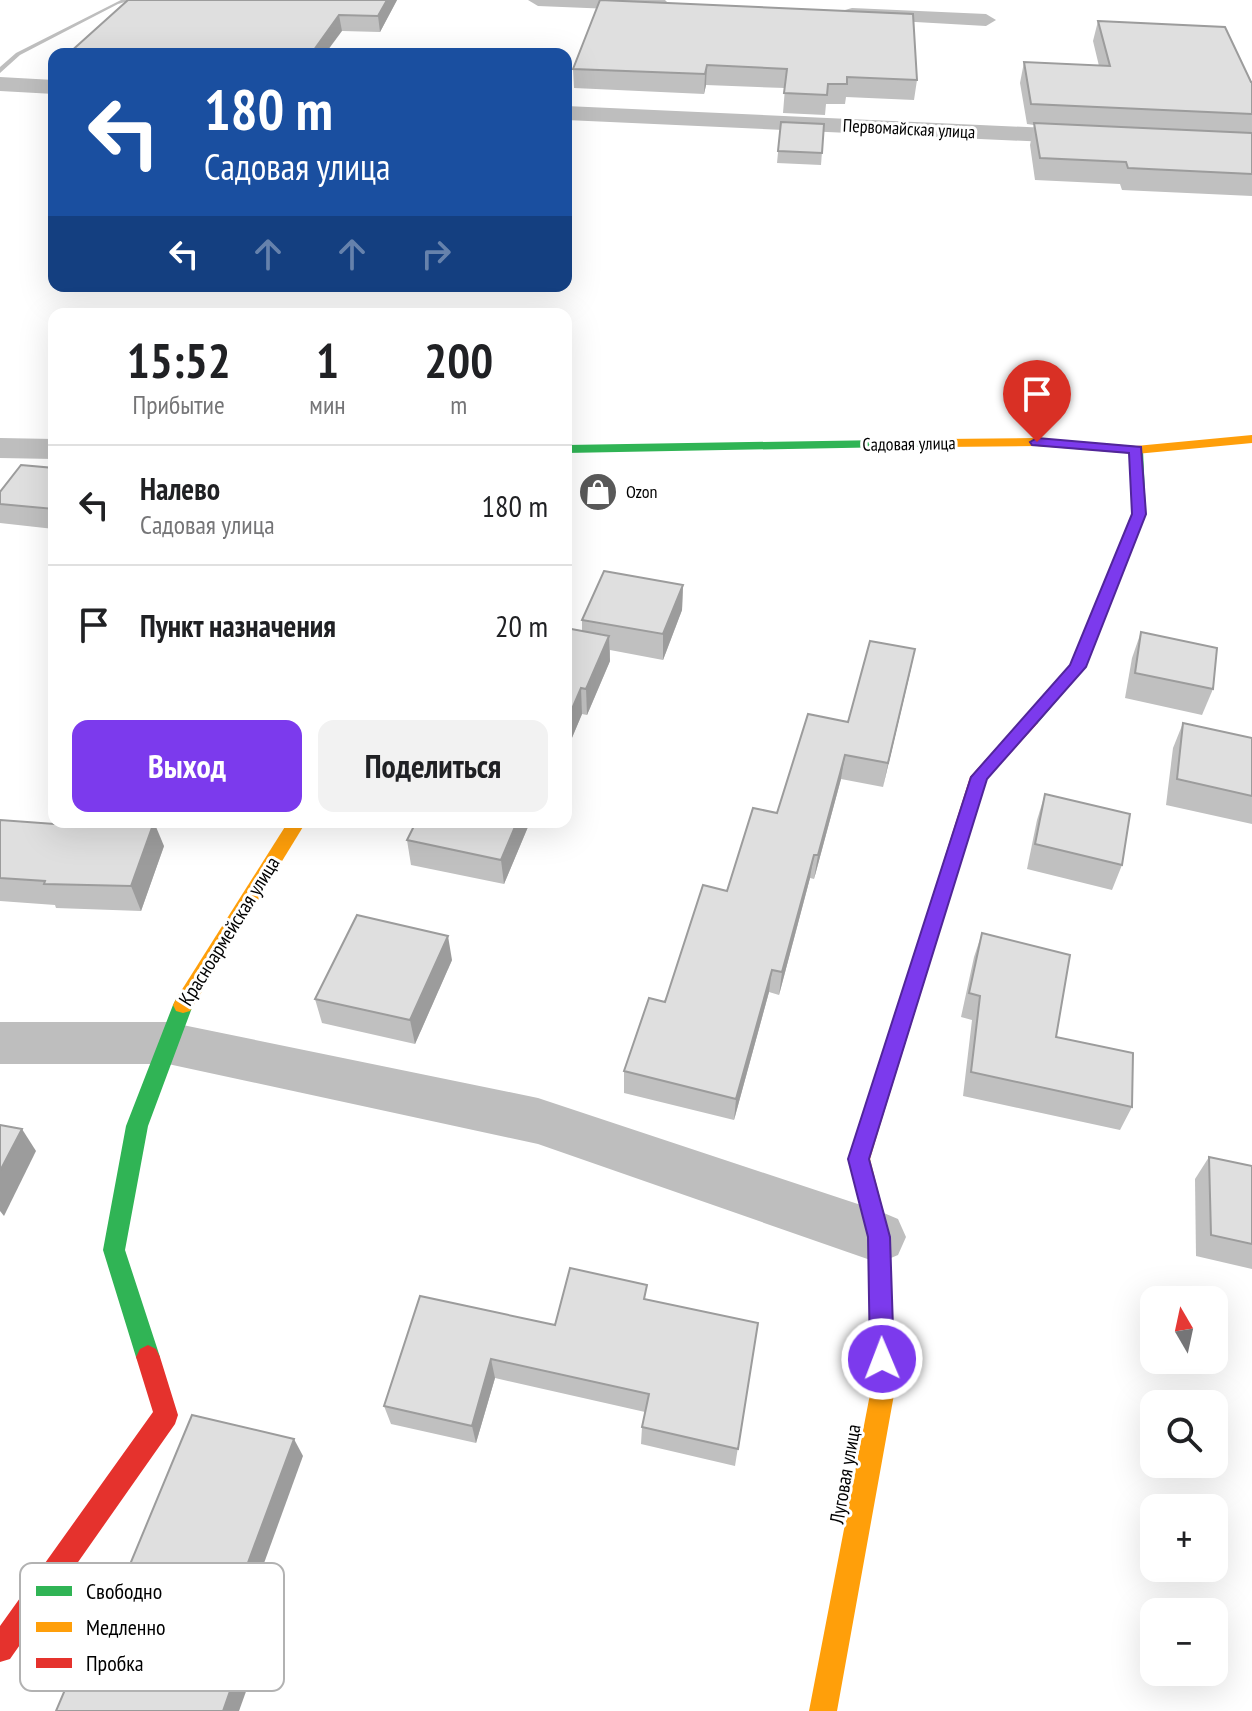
<!DOCTYPE html>
<html lang="ru">
<meta charset="utf-8">
<style>
body{margin:0;font-family:"PT Sans Narrow",sans-serif;background:#f2f2f2;color:#202124;height:100vh;display:flex;flex-direction:column;font-size:30px;white-space:nowrap}
*{box-sizing:border-box;margin:0}
p{font-size:26px;color:#757577}
.icon{flex:none;width:44px;height:44px;fill:none;stroke:currentColor;stroke-width:2;stroke-linecap:round;stroke-linejoin:round}
.map{position:relative;flex:1;overflow:hidden}
.details{position:absolute;left:48px;top:308px;width:524px;height:520px;display:flex;flex-direction:column;background:#fff;border-radius:16px;box-shadow:0 8px 32px #0002}
.details>*{flex:none}
.banner{position:absolute;left:48px;top:48px;width:524px;height:244px;border-radius:16px;box-shadow:0 8px 32px #0002;background:#1a4fa0;color:#fff;overflow:hidden}
.needle{width:52px;rotate:351deg}
.controls{position:absolute;left:1140px;top:1286px;display:grid;gap:16px}
.controls a{display:grid;place-items:center;width:88px;height:88px;border-radius:16px;background:#fff;box-shadow:0 8px 32px #0002;font-size:40px}
.pin{position:absolute;display:grid;place-items:center;width:68px;height:68px;color:#fff;margin:-82px -34px;border-radius:50% 50% 50% 0;rotate:-45deg;box-shadow:0 0 8px #0007}
.pin .icon{rotate:45deg}
.me{position:absolute;width:88px;margin:-44px;rotate:359deg;stroke-linejoin:round;filter:drop-shadow(0 0 6px #0008)}
.turn{display:flex;align-items:center;gap:28px;height:168px;padding:0 24px;font-size:36px}
.turn .icon{width:104px;height:104px;stroke-width:2.5}
.turn b{display:block;font-size:56px;line-height:68px}
.lanes{display:flex;align-items:center;height:76px;padding:0 24px;background:#0003;justify-content:center;gap:40px;direction:ltr}
.lanes .off{opacity:.35}
.eta{display:flex;justify-content:space-evenly;align-items:center;height:136px;text-align:center}
.eta b{font-size:48px;font-weight:800;line-height:56px}
.button{display:flex;gap:16px;margin-top:auto;padding:16px 24px}
.button a{flex:1;height:92px;border-radius:16px;background:#7c3aed;color:#fff;font-size:32px;font-weight:800;line-height:92px;text-align:center}
.button a+a{background:#f2f2f2;color:#202124}
ul{padding:0;list-style:none}
li{display:flex;align-items:center;gap:24px;height:120px;padding:0 24px;border-top:2px solid #e0e0e0}
li div{flex:1}
li b{display:block;font-size:30px}
li em{font-style:normal}
.map>svg:first-child{display:block}
.lines{fill:none;stroke-linecap:round;stroke-linejoin:round}
.stream{fill:#bebebe;fill-rule:evenodd}
.street{fill:#bebebe;fill-rule:evenodd}
.fast{fill:#30b455;fill-rule:evenodd}
.slow{fill:#ff9f0a;fill-rule:evenodd}
.jam{fill:#e5322d;fill-rule:evenodd}
.wall{fill:#c0c0c0}
.shaded-wall{fill:#9c9c9c}
.building{fill:#dfdfdf;stroke:#9c9c9c;stroke-width:2}
.route{fill:#7c3aed;stroke:#51269a;stroke-width:2}
.labels{text-anchor:middle;stroke-width:6;stroke-linejoin:round;paint-order:stroke}
.far-street-label{font-size:18px;fill:#000;stroke:#fff}
.far-poi-label{font-size:18px;fill:#000;stroke:#fff;text-anchor:start}
.street-label{font-size:20px;fill:#000;stroke:#fff}
.key{fill:#fff;stroke:#b2b2b2;stroke-width:2}
.key-label{font-size:22px;fill:#000}
</style>
<div class="map">
<svg width="1252" height="1711" viewBox="0 0 1252 1711">
<rect width="100%" height="100%" fill="#fff"/>
<g class="lines">
<polygon class="stream" points="121,0 132,0 118,4 20,55 0,73 0,67 16,53"/>
<g class="street">
<polygon points="528,0 665,0 670,5 660,11 538,6"/>
<polygon points="852,8 986,14 996,20 986,26 845,18 842,14 845,10"/>
<polygon points="0,77 54,80 54,94 0,91"/>
<polygon points="566,106 1091,130 1100,132 1103,137 1100,142 1091,144 566,120"/>
<polygon points="0,438 54,439 54,459 0,458"/>
<polygon points="0,1022 168,1022 538,1098 879,1211 898,1219 906,1237 898,1255 879,1263 538,1144 168,1064 0,1064"/>
</g>
<g class="fast">
<polygon points="943,439 950,443 948,446 566,453 566,445"/>
<polygon points="1136,446 1143,450 1146,514 1086,667 1037,724 1025,724 1023,720 1025,716 1071,665 1132,514 1129,450"/>
<polygon points="183,997 190,999 193,1005 148,1126 125,1250 160,1357 156,1365 148,1369 140,1365 136,1357 103,1250 126,1126 173,1005 176,999"/>
</g>
<g class="slow">
<polygon points="1252,435 1252,443 1136,454 1037,446 943,447 936,443 943,439 1037,438 1136,446"/>
<polygon points="288,822 306,822 190,1011 183,1013 176,1011 173,1005 176,999"/>
<polygon points="872,1110 879,1112 882,1119 870,1159 890,1237 895,1389 837,1711 809,1711 871,1389 868,1237 848,1159 865,1112"/>
</g>
<g class="jam">
<polygon points="1031,714 1037,716 1039,720 1037,724 987,779 882,1119 879,1126 872,1128 865,1126 862,1119 970,777 1025,716"/>
<polygon points="148,1345 156,1349 160,1357 178,1415 175,1424 10,1659 0,1662 0,1626 153,1412 136,1357 140,1349"/>
</g>
</g>
<g class="wall">
<polygon points="397,0 380,32 342,31 68,54"/>
<polygon points="600,0 917,80 914,100 846,97 845,104 826,104 825,115 783,113 785,88 706,85 704,94 574,88 573,69"/>
<polygon points="1098,21 1252,82 1252,196 1122,190 1120,184 1035,180 1030,145 1034,125 1027,124 1020,83 1024,62 1099,66 1093,41"/>
<polygon points="781,122 824,124 821,165 777,163"/>
<polygon points="54,468 54,529 0,523 0,492"/>
<polygon points="683,585 682,610 663,660 610,650 610,661 587,715 582,714 566,752 582,631 582,620"/>
<polygon points="1141,632 1213,689 1202,715 1125,698 1132,658"/>
<polygon points="915,649 883,787 841,779 814,879 810,878 779,995 769,992 734,1120 624,1093 624,1071 727,891 777,813 848,722"/>
<polygon points="1183,723 1252,738 1252,824 1166,805 1173,748"/>
<polygon points="1045,794 1122,865 1112,890 1027,869 1037,820"/>
<polygon points="0,820 68,825 164,846 141,911 56,908 55,905 0,901"/>
<polygon points="416,822 530,822 504,884 411,865 407,840"/>
<polygon points="982,933 1056,1037 1132,1107 1120,1130 963,1096 972,1020 961,1017 974,957"/>
<polygon points="452,960 415,1044 322,1023 315,999"/>
<polygon points="1209,1157 1252,1166 1252,1269 1196,1256 1195,1179"/>
<polygon points="647,1300 758,1323 735,1466 641,1444 642,1427 645,1412 495,1378 476,1443 391,1424 384,1406 555,1325"/>
</g>
<g class="shaded-wall">
<polygon points="387,0 397,0 380,32 378,16"/>
<polygon points="339,15 342,31 325,54 311,54"/>
<polygon points="707,65 706,85 704,94 705,74"/>
<polygon points="683,585 682,610 663,660 663,634"/>
<polygon points="609,636 610,661 587,715 586,689"/>
<polygon points="915,649 910,673 883,787 888,763"/>
<polygon points="581,688 582,714 566,752 566,723"/>
<polygon points="845,755 841,779 814,879 818,855"/>
<polygon points="154,822 164,846 141,911 131,886"/>
<polygon points="517,822 530,822 504,884 501,860"/>
<polygon points="814,855 810,878 779,995 782,972"/>
<polygon points="448,936 452,960 415,1044 410,1020"/>
<polygon points="772,970 769,992 734,1120 736,1099"/>
<polygon points="22,1129 36,1151 4,1216 0,1211 0,1171"/>
<polygon points="491,1359 495,1378 476,1443 472,1426"/>
<polygon points="294,1439 303,1456 235,1643 223,1630"/>
<polygon points="249,1637 261,1650 239,1711 223,1711"/>
</g>
<g class="building">
<polygon points="128,0 387,0 378,16 339,15 311,54 68,54"/>
<polygon points="600,0 913,14 917,80 847,77 847,84 828,84 827,95 784,93 787,69 707,65 705,74 573,69"/>
<polygon points="1098,21 1225,27 1251,82 1252,82 1252,114 1031,104 1024,62 1110,66"/>
<polygon points="781,122 824,124 822,153 778,151"/>
<polygon points="1034,123 1252,133 1252,174 1128,168 1126,162 1040,158"/>
<polygon points="21,465 54,468 54,509 0,504 0,492"/>
<polygon points="604,571 683,585 663,634 582,620"/>
<polygon points="566,628 609,636 586,689 581,688 566,723"/>
<polygon points="1141,632 1217,648 1213,689 1135,673"/>
<polygon points="870,641 915,649 888,763 845,755 818,855 814,855 782,972 772,970 736,1099 624,1071 649,998 665,1002 703,885 727,891 753,808 777,813 808,714 848,722"/>
<polygon points="1183,723 1252,738 1252,796 1177,779"/>
<polygon points="1045,794 1130,814 1122,865 1035,844"/>
<polygon points="0,820 68,825 69,822 154,822 131,886 44,884 45,881 0,878"/>
<polygon points="416,822 517,822 501,860 407,840"/>
<polygon points="357,915 448,936 410,1020 315,999"/>
<polygon points="982,933 1070,955 1056,1037 1133,1053 1132,1107 971,1072 980,996 969,993"/>
<polygon points="0,1125 22,1129 0,1171"/>
<polygon points="1209,1157 1252,1166 1252,1244 1211,1235"/>
<polygon points="570,1268 647,1285 644,1299 758,1323 738,1449 642,1427 649,1394 491,1359 472,1426 384,1406 420,1296 555,1325"/>
<polygon points="192,1415 294,1439 223,1630 249,1637 223,1711 56,1711 103,1600 114,1603"/>
</g>
<polygon class="route" points="1037,438 1141,447 1146,514 1086,667 987,779 869,1159 890,1237 894,1359 890,1367 882,1370 874,1367 870,1359 868,1237 848,1159 971,777 1070,665 1132,514 1129,453 1032,445 1030,442"/>
<defs>
<g id="shop-disc" transform="scale(2)"><circle r="9.5" fill="#595959" stroke="#fff"/><path d="M-5-2.5h2.3a2.7 3.5 0 0 1 5.4 0H5L5.5 6h-11ZM-1.5-2.5h3a1.5 2.3 0 0 0-3 0Z" fill="#fff"/></g>
</defs>
<g fill-rule="evenodd">
<use href="#shop-disc" x="598" y="492"/>
</g>
<g class="labels">
<g class="far-street-label">
<text transform="translate(909 129) rotate(3)" y="6">Первомайская улица</text>
<text transform="translate(909 444) rotate(-1)" y="6">Садовая улица</text>
</g>
<g class="far-poi-label">
<text x="626" y="498">Ozon</text>
</g>
<g class="street-label">
<text transform="translate(229 931) rotate(-58)" y="7">Красноармейская улица</text>
<text transform="translate(845 1474) rotate(-80)" y="7">Луговая улица</text>
</g>
</g>
<rect x="20" y="1563" width="264" height="128" rx="12" class="key"/>
<rect x="36" y="1586" width="36" height="10" fill="#30b455"/>
<rect x="36" y="1622" width="36" height="10" fill="#ff9f0a"/>
<rect x="36" y="1658" width="36" height="10" fill="#e5322d"/>
<g class="key-label">
<text x="86" y="1599">Свободно</text>
<text x="86" y="1635">Медленно</text>
<text x="86" y="1671">Пробка</text>
</g>
</svg>
<div class="controls">
<a><svg class="needle" viewBox="-14 -14 28 28"><path d="M0-13l5 13h-10z" fill="#e53935"/><path d="M0 13l5-13h-10z" fill="#757577"/></svg></a>
<a><svg class="icon" aria-label="search" viewBox="0 0 24 24"><circle cx="10" cy="10" r="6"/><path d="M15 15l6 6"/></svg></a>
<a>+</a>
<a>−</a>
</div>
<div class="pin" style="left:1037px;top:442px;background:#d93025"><svg class="icon" aria-label="arrive" viewBox="0 0 24 24"><path d="M6 21V4h12l-3 4 3 4H6"/></svg></div>
<svg class="me" style="left:882px;top:1359px" viewBox="-20 -20 40 40"><circle r="17" fill="#7c3aed" stroke="#fff" stroke-width="3"/><path d="M0-11L8 9 0 5-8 9z" fill="#fff"/></svg>
<div class="banner">
<div class="turn"><svg class="icon" aria-label="left" viewBox="0 0 24 24"><path d="M17 20v-9H6M10 6l-5 5 5 5"/></svg><div><b>180 m</b>Садовая улица</div></div>
<div class="lanes"><svg class="icon" aria-label="left" viewBox="0 0 24 24"><path d="M17 20v-9H6M10 6l-5 5 5 5"/></svg><svg class="icon off" aria-label="ahead" viewBox="0 0 24 24"><path d="M12 20V5M6 11l6-6 6 6"/></svg><svg class="icon off" aria-label="ahead" viewBox="0 0 24 24"><path d="M12 20V5M6 11l6-6 6 6"/></svg><svg class="icon off" aria-label="right" viewBox="0 0 24 24"><path d="M7 20v-9h11M14 6l5 5-5 5"/></svg></div>
</div>
<section class="details">
<div class="eta">
<div><b>15:52</b><p>Прибытие</p></div>
<div><b>1</b><p>мин</p></div>
<div><b>200</b><p>m</p></div>
</div>
<ul>
<li><svg class="icon" aria-label="left" viewBox="0 0 24 24"><path d="M17 20v-9H6M10 6l-5 5 5 5"/></svg><div><b>Налево</b><p>Садовая улица</p></div><em>180 m</em></li>
<li><svg class="icon" aria-label="arrive" viewBox="0 0 24 24"><path d="M6 21V4h12l-3 4 3 4H6"/></svg><div><b>Пункт назначения</b></div><em>20 m</em></li>
</ul>
<div class="button"><a>Выход</a><a>Поделиться</a></div>
</section>
</div>
